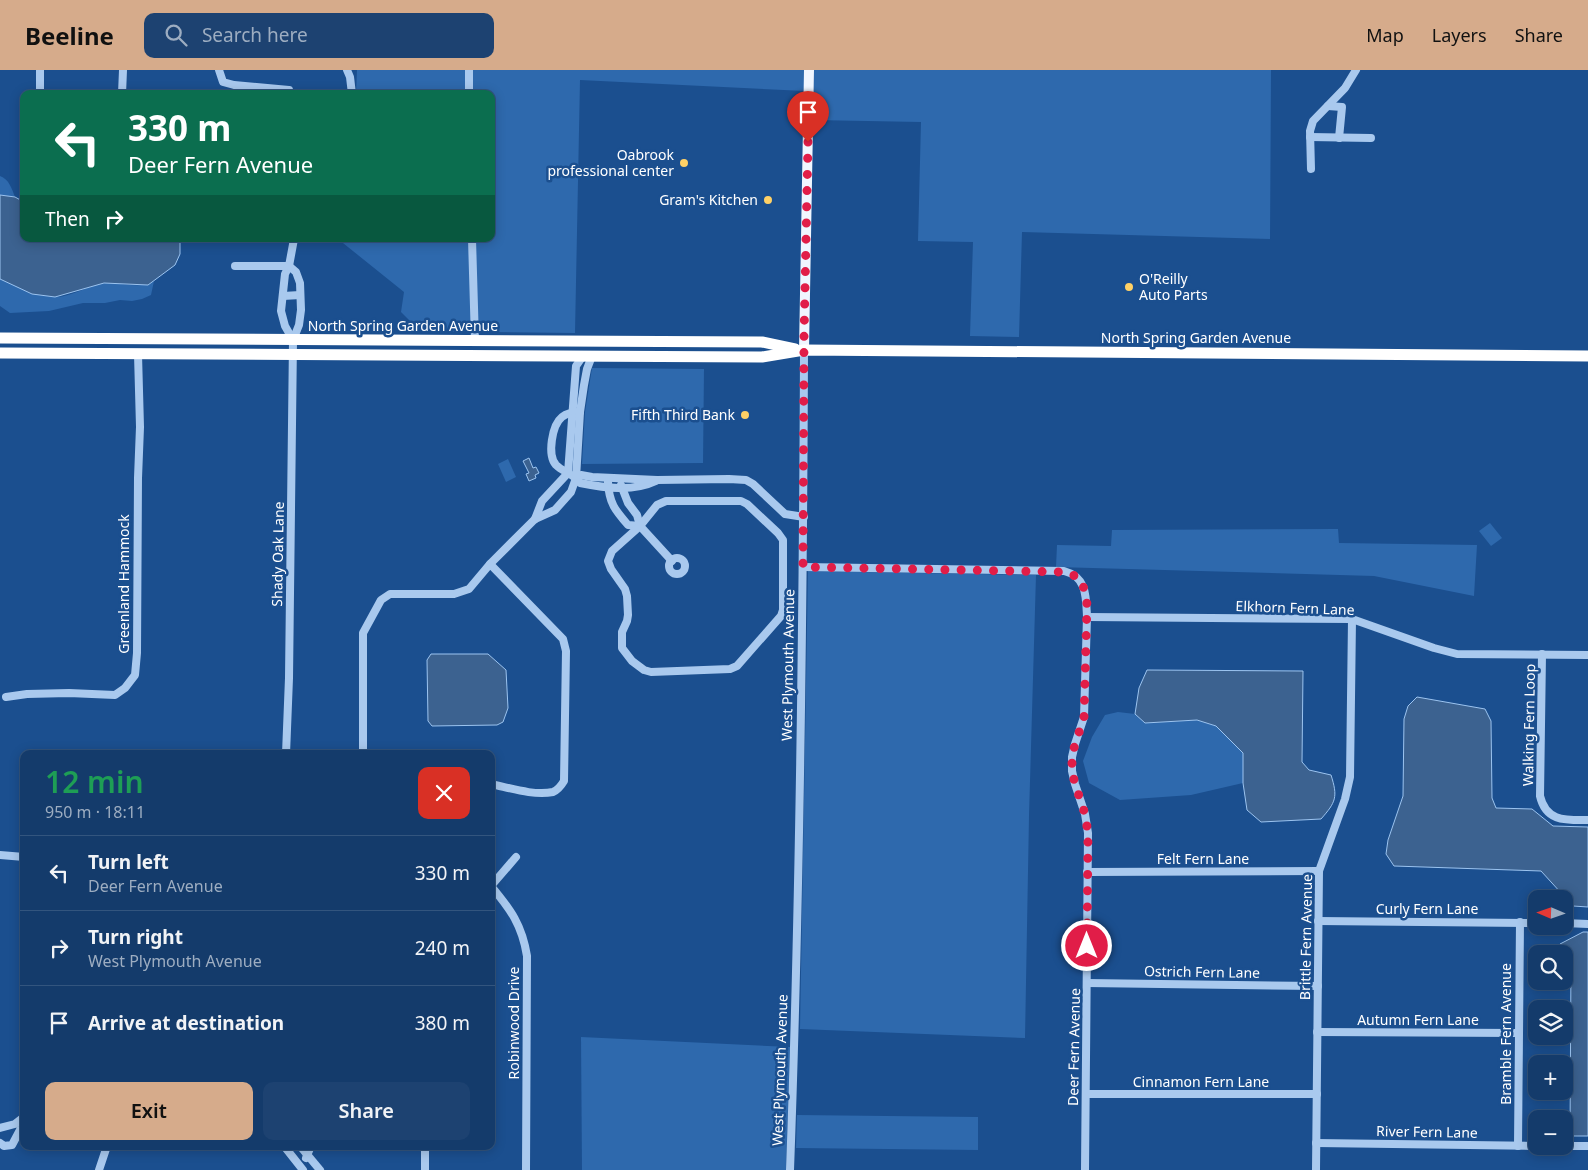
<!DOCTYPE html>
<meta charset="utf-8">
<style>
body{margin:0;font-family:"Noto Sans",sans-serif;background:#1d4271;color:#f1f3f6;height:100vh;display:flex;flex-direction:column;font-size:19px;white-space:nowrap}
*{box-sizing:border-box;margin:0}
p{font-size:16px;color:#9dadc1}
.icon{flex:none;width:28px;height:28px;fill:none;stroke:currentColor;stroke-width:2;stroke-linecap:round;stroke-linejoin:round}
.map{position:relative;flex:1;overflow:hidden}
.drawer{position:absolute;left:20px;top:680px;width:475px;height:400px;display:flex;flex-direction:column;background:#143b6b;border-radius:10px;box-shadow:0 2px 12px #0003,0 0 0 1px #33557e}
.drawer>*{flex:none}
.hud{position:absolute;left:20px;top:20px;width:475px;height:152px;border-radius:10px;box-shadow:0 2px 12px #0003,0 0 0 1px #33557e;background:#0b6e4f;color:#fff;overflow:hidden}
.needle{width:32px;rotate:272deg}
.buttons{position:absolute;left:1528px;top:820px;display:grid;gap:10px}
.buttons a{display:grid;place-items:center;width:45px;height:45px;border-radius:10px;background:#143b6b;box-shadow:0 2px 12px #0003,0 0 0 1px #33557e;font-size:25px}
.pin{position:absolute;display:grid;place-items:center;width:42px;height:42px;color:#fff;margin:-51px -21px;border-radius:50% 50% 50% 0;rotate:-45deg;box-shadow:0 0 5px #0007}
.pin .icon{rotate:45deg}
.me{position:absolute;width:55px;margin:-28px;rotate:0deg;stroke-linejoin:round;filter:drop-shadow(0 0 4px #0008)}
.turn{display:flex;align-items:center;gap:18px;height:105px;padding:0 25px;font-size:22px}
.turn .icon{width:65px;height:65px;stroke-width:2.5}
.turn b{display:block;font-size:35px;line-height:42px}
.then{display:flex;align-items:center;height:48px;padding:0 25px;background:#0003;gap:10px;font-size:19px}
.round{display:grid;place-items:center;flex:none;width:52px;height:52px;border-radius:10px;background:#1d4271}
.summary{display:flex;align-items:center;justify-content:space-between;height:85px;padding:0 25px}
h1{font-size:30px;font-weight:600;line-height:38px;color:#1e9e55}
.primary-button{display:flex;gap:10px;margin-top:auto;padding:10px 25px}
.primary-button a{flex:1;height:58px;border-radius:10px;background:#d6ab8b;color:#111;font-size:20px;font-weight:600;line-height:58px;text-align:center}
.primary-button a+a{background:#1d4271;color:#f1f3f6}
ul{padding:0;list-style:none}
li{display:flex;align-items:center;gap:15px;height:75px;padding:0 25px;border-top:1px solid #33557e}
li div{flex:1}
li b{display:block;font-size:19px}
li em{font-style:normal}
header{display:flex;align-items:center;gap:30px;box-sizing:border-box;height:70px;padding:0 25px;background:#d6ab8b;color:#111}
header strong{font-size:24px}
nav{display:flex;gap:28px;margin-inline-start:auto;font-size:18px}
.search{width:350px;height:45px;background:#1d4271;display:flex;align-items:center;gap:12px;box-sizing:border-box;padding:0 18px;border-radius:10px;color:#9dadc1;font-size:19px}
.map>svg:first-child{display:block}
.green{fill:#2e69ad}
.water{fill:#3c6290;stroke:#9cc4f0}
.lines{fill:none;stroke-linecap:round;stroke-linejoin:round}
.minor{stroke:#a9c9ee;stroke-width:8}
.major{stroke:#f0f6ff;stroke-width:10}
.highway{stroke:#fff;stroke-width:11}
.route{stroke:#e11d48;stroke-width:9;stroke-dasharray:0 16.2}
.poi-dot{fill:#ffd166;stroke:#1b4f8f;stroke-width:2}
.labels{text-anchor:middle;stroke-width:5;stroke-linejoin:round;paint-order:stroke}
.poi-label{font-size:14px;fill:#fff;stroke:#1b4f8f;text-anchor:end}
.street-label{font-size:14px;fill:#fff;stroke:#1b4f8f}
</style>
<header>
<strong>Beeline</strong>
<div class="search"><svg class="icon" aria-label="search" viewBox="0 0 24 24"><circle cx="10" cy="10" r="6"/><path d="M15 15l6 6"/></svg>Search here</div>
<nav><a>Map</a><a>Layers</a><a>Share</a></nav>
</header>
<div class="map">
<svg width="1588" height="1100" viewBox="0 0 1588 1100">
<rect width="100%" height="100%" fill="#1b4f8f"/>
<g class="green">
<polygon points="357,0 805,0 805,21 580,10 575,263 420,261 401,242 404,222 338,169 491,169 491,24 356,24"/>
<polygon points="814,0 1271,0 1270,169 1022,162 1019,267 970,266 973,172 918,171 921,52 813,50"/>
<path d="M0 106C9 109 12 119 15 127L0 125Z"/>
<path d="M0 209C13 212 43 228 56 227 72 227 88 215 105 213 121 212 141 220 154 211L151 225 142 229 132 231 120 230 105 233H83L49 241 10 243 0 236Z"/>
<polygon points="592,298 704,299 703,393 582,394 585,342"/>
<polygon points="508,389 516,407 506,412 498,394"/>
<polygon points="1490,453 1502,468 1491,476 1479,461"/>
<polygon points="1338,459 1339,473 1477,475 1474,526 1374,506 1056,497 1057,475 1111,476 1112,460"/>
<polygon points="808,501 1036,505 1029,746 1025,968 800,959"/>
<polygon points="1118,642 1135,644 1145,653 1197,650 1216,656 1243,683 1243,713 1191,725 1120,730 1089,713 1083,691 1092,667 1105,645"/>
<polygon points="581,967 790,977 786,1100 582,1100"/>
<polygon points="797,1045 978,1047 978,1080 796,1078"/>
</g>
<g class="water">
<polygon points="0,125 15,127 24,132 24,169 180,169 180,184 175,195 148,215 104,213 55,227 32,224 0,209"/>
<polygon points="529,388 533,398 536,397 539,403 535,405 536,408 529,411 526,404 529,403 523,391"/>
<polygon points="431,584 488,584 506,600 508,638 503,652 497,655 432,656 428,651 427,590"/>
<path d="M1147 600 1303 601 1302 692 1309 700 1331 705C1338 727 1336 732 1321 749L1261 752 1247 740 1243 713V683L1216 656 1197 650 1145 653 1135 644 1139 618Z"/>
<polygon points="1417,627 1485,639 1491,651 1492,728 1496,738 1532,739 1553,756 1588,757 1588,837 1573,836 1541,801 1394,796 1386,784 1388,770 1403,726 1404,649 1408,636"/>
<polygon points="1583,862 1588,862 1588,1066 1570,1066 1571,890 1560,874"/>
</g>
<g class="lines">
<g class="minor">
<polyline points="219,0 223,12 234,15 289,20"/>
<polyline points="347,0 350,7 352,24"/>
<polyline points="469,0 469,24"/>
<polyline points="40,24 40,0"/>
<polyline points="122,24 123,0"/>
<polyline points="1328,36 1342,37 1339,68"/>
<polyline points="1310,67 1371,68"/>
<polyline points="1311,99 1310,61 1313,51 1345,18 1356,0"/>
<polyline points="472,169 475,271"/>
<polyline points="235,196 289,196"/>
<polyline points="283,226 300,225"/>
<polyline points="293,270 285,256 281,241 285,204 289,196 294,169"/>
<path d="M580 342C574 342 567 343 562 347 552 355 547 385 556 395 563 402 574 404 580 413 605 418 633 422 656 411"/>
<polyline points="576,408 581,405 592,407 657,410 729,409 746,410 753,414 785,444 804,447"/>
<path d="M608 412C609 433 615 440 628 455L640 456"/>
<polyline points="621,415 628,433 637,445 640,456 672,491"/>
<polygon points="666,431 741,431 747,434 778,463 783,470 783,540 781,546 737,596 730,599 651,602 644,600 632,591 622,578 622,562 627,551 628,545 627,526 625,519 611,499 608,491 612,481 640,456 657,435"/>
<polyline points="535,449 542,431 568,403 576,296 583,286"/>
<circle cx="677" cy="496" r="8"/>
<polyline points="490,494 535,449 555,440 571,422 576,408 580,342 584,315 587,299 592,286"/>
<path d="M803 497 1064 501C1087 507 1086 526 1087 547L1084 647 1075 674 1072 687V701L1075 714 1085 744 1088 763 1085 1100"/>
<polyline points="1087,547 1352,549 1434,578 1457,584 1588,585"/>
<path d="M1542 584 1540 726C1546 752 1566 750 1588 750"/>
<polyline points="6,627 27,624 69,623 115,625 125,618 135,605 137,583 138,408 140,357 138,284"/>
<polyline points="286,684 289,608 293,270 299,255 301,240 300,213 296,202 289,196"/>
<path d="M364 684 363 681V563L381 530 390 524H454L469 519 490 494 563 569 566 581 564 711C561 716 558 720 553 722 534 726 510 718 491 714"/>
<polyline points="0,785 24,787"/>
<polyline points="1087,802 1319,801"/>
<path d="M491 816C511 840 522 855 527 886L526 1100"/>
<polyline points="491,816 516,787"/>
<polyline points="1318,851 1536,853"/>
<polyline points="1564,853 1588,854"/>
<polyline points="1087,913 1318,916"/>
<polyline points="1317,962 1518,963"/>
<polyline points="1086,1024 1317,1024"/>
<polyline points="0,1058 15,1054 24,1047"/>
<polyline points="0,1073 4,1076 12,1075 20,1060 24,1057"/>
<polyline points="1316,1073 1536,1076"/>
<polyline points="284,1076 303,1100"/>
<polyline points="300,1076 320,1100"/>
<polyline points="1518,1076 1520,852"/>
<polyline points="1564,1076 1588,1076"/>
<polyline points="306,1088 311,1076"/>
<polyline points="99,1100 107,1076"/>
<polyline points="425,1100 425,1076"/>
<path d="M790 1100C800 827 803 554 804 280"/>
<polyline points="1316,1100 1319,801 1345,729 1350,707 1352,549"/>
</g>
<polyline class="major" points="804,280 809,0"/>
<g class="highway">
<polyline points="0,268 762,272 795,279"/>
<polyline points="0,283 762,287 804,280 1588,286"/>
</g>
</g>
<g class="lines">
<polyline class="route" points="808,72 804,268 803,497 1064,502 1078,507 1083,515 1087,534 1084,648 1075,674 1072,687 1072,701 1075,714 1085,744 1088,763 1087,876"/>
</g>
<g class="poi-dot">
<circle cx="684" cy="93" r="5"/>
<circle cx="768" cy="130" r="5"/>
<circle cx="1129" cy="217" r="5"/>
<circle cx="745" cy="345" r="5"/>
</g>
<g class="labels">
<g class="poi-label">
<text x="674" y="90">Oabrook<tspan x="674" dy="16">professional center</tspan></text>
<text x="758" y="135">Gram's Kitchen</text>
<text x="1139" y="214" text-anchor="start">O'Reilly<tspan x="1139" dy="16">Auto Parts</tspan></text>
<text x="735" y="350">Fifth Third Bank</text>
</g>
<g class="street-label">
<text x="403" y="261">North Spring Garden Avenue</text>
<text x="1196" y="273">North Spring Garden Avenue</text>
<text transform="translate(278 484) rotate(-89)" y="5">Shady Oak Lane</text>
<text transform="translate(124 514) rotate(-90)" y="5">Greenland Hammock</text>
<text transform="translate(1295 538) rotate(2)" y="5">Elkhorn Fern Lane</text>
<text transform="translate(788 595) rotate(-89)" y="5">West Plymouth Avenue</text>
<text transform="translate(1529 655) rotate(-89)" y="5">Walking Fern Loop</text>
<text x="1203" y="794">Felt Fern Lane</text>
<text x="1427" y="844">Curly Fern Lane</text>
<text transform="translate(1306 867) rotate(-89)" y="5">Brittle Fern Avenue</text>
<text transform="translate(1202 902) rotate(1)" y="5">Ostrich Fern Lane</text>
<text x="1418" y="955">Autumn Fern Lane</text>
<text transform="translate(514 953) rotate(-90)" y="5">Robinwood Drive</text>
<text transform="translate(1506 964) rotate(-90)" y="5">Bramble Fern Avenue</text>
<text transform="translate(1074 977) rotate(-89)" y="5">Deer Fern Avenue</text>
<text transform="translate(780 1000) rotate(-88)" y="5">West Plymouth Avenue</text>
<text x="1201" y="1017">Cinnamon Fern Lane</text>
<text transform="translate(1427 1062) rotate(1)" y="5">River Fern Lane</text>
</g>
</g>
</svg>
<div class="buttons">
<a><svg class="needle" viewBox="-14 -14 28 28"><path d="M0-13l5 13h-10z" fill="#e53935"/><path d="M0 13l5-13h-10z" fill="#9dadc1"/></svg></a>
<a><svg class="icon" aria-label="search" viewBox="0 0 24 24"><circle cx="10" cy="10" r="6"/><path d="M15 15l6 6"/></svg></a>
<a><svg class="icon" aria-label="layers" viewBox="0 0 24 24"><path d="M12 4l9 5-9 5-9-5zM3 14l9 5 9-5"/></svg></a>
<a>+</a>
<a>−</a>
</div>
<div class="pin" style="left:808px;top:72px;background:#d93025"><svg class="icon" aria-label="arrive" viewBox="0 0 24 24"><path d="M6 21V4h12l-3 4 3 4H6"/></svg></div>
<svg class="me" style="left:1087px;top:876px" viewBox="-20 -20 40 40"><circle r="17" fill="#e11d48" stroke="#fff" stroke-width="3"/><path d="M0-11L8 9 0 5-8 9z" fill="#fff"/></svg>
<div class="hud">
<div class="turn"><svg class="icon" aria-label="left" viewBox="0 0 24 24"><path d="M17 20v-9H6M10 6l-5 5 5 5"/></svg><div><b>330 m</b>Deer Fern Avenue</div></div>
<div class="then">Then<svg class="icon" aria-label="right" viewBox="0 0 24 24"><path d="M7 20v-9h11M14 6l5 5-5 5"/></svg></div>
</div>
<section class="drawer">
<div class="summary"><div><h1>12 min</h1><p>950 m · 18:11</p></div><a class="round" style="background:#d93025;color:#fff"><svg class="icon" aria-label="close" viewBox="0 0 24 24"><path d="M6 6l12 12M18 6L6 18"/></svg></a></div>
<ul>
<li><svg class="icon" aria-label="left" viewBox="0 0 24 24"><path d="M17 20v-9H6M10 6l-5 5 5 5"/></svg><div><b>Turn left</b><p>Deer Fern Avenue</p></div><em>330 m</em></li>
<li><svg class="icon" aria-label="right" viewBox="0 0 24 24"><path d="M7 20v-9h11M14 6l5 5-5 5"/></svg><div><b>Turn right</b><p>West Plymouth Avenue</p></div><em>240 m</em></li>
<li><svg class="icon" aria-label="arrive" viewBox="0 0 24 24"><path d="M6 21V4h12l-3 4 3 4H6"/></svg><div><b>Arrive at destination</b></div><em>380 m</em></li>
</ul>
<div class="primary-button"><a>Exit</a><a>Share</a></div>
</section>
</div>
